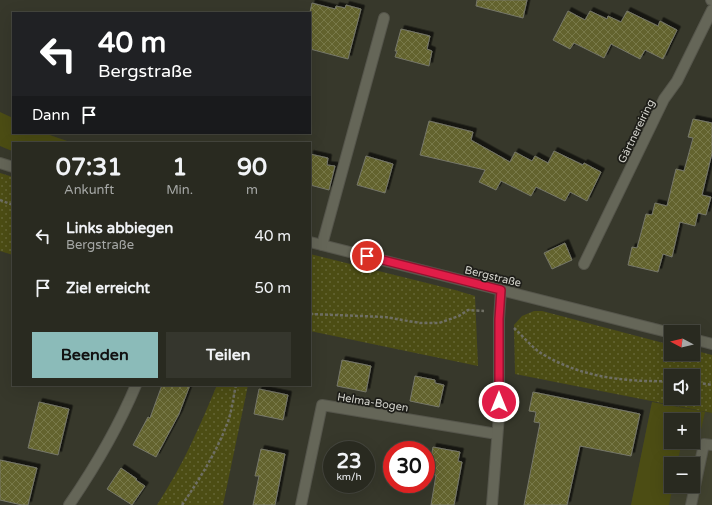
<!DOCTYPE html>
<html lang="de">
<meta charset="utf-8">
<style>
body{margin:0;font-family:"Varela Round",sans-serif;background:#35362d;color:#f1f3f6;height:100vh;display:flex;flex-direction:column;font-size:15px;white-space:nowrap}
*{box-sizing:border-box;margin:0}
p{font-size:13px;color:#a5a7a5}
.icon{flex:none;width:22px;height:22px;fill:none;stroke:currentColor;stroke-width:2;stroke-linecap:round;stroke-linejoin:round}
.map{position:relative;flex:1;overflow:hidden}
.panel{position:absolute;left:12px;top:142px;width:299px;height:244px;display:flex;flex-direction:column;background:#292a20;border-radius:0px;box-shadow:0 4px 16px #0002,0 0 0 1px #45463e}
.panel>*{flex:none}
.guide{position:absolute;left:12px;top:12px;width:299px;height:122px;border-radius:0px;box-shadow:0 4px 16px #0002,0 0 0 1px #45463e;background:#202124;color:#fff;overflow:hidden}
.needle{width:26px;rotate:277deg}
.controls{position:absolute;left:664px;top:325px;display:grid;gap:8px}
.controls a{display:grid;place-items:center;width:36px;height:36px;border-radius:0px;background:#292a20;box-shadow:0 4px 16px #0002,0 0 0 1px #45463e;font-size:20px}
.speed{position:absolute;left:323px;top:441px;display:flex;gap:8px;font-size:20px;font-weight:700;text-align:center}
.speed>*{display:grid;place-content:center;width:52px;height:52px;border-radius:50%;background:#292a20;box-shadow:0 4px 16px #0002,0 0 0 1px #45463e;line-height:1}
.speed small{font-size:10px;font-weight:400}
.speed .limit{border:6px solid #d22;background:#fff;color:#111}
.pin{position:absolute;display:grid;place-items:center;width:34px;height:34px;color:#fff;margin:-17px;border:2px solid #fff;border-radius:50%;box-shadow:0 1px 4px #0007}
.me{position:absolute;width:44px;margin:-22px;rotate:0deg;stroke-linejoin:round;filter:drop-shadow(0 0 3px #0008)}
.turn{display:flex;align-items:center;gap:14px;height:84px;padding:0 20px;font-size:18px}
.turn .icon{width:52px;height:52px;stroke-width:2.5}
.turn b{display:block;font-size:28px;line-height:34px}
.then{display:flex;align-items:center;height:38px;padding:0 20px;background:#0003;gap:8px;font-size:15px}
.eta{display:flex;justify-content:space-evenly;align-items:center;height:68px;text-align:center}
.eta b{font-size:24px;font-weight:700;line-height:28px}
.action{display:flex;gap:8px;margin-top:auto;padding:8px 20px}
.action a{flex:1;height:46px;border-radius:0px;background:#8bbbb9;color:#111;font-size:16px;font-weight:700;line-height:46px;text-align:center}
.action a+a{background:#35362d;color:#f1f3f6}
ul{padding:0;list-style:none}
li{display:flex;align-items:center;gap:12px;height:52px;padding:0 20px}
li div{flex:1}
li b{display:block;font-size:15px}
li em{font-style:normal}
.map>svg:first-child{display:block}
.built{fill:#41422f;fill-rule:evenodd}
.green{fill:#4c4d14}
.park{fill:url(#park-dots);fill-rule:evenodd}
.building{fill:url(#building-cross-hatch);stroke:#767769;filter:url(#shadow)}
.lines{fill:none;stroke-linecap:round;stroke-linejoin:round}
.minor-casing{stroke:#55554b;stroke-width:12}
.path{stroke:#6f6f64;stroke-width:2.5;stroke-dasharray:3 2;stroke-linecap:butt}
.minor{stroke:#656658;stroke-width:10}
.route-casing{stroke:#92132f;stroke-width:10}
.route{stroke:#e11d48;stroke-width:7}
.labels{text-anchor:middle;stroke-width:3.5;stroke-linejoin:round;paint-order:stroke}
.street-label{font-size:11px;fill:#d4d4cd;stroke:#1e1e19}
</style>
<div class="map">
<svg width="712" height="505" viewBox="0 0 712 505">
<defs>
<pattern id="park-dots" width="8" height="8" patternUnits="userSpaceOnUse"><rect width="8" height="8" fill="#4c4d14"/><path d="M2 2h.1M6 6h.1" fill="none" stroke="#656635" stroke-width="1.8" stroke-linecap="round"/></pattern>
<pattern id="building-cross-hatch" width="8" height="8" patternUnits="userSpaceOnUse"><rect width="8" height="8" fill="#63642d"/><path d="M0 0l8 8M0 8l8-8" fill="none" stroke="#78794a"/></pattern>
<filter id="shadow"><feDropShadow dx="3.5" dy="-3.5" stdDeviation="0" flood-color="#0009"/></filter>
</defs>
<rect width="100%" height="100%" fill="#37382b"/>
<path class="built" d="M652 402 712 413V505H631ZM671 420H693V442H671ZM671 464H693V486H671Z"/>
<g class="green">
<polygon points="0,112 13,118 13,133 44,133 73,143 13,143 13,151 12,151 0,146"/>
<polygon points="652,402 705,412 700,434 693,433 693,420 671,420 671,442 682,442 677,464 671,464 671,486 673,486 669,505 631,505"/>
</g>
<g class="park">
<polygon points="0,173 13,177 13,255 0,251"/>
<polygon points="310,254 455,290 475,296 478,366 310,331"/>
<path d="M534 311H542L671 345V354H693V350L712 355V413L515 374 514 325 522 316ZM671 376H693V398H671Z"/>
<path d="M217 385H248L223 505H157C182 467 200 426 217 385Z"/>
</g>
<g class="building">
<polygon points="477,0 527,0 523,18 476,6"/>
<polygon points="312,3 335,9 336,6 345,8 346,5 361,9 348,59 310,49 310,12"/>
<polygon points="568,11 585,20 590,11 607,19 608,16 621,22 627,11 658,26 660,21 677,30 663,59 645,50 640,59 611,44 604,58 574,43 570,49 553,40"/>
<polygon points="401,29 430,36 427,49 432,51 429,66 395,57 397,51 395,51"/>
<polygon points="693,119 712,123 712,153 702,195 711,197 706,215 698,213 695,226 680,222 672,257 663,254 658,272 628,265 632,247 637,248 646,214 652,215 655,203 667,206 676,169 684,171 693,138 688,137"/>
<polygon points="429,121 473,132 471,140 510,162 515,152 532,161 535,156 548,163 554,151 583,165 584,163 601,172 587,201 570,192 565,201 536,187 531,196 501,181 496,190 479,182 485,170 420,155"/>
<polygon points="310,154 328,158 327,165 335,166 329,190 310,185"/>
<polygon points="366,156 393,164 385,193 357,185"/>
<polygon points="565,243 572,260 552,269 544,253"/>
<polygon points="342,360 371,366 366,392 337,386"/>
<polygon points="415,376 435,380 435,383 444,385 439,407 410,401"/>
<polygon points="162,385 190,385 179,414 156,457 133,445 148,417 150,418"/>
<polygon points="259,389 288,395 283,420 254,414"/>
<polygon points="533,392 640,414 631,456 580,446 567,505 524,505 540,423 534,422 536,412 529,411"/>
<polygon points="39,402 69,409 58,455 28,448"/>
<polygon points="433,447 460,452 458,461 462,462 454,505 431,505 436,475 428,474"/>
<polygon points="261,449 285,454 275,505 253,505 259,476 255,476"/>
<polygon points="0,460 37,468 28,505 22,505 0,500"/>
<polygon points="121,468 137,479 136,480 145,486 132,505 107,489"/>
</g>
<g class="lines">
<g class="minor-casing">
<g id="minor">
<polyline points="711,0 712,0"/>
<polyline points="0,163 13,167"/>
<polyline points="310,242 671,333"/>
<polyline points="322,245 384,18"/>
<polyline points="584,264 664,99 677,81 712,10"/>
<polyline points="693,339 712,344"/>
<path d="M69 505C95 467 118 428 136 385"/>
<polyline points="301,505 322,405 497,434"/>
<polyline points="492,505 499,415 499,319 501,290"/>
<polyline points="691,505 704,444 712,445"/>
</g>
</g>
<g class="path">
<polyline points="0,200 13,205"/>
<polyline points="310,314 385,317 420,323 439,323 459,316 468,310 484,311"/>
<path d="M514 328C524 337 533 349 544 355 584 378 626 382 671 381"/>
<polyline points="693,382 712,385"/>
<path d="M182 505C199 480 216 453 227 424 232 412 233 398 236 385"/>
</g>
<use href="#minor" class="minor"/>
</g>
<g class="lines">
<g class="route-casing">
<polyline id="route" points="367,256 501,290 499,319 499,402"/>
</g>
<use href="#route" class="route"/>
</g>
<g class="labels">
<g class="street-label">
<text transform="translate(636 131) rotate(-64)" y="4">Gärtnereiring</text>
<text transform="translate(493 276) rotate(14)" y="4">Bergstraße</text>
<text transform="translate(373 402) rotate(9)" y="4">Helma-Bogen</text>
</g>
</g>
</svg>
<div class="controls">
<a><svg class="needle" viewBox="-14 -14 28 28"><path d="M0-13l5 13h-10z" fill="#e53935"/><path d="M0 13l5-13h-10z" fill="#a5a7a5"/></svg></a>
<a><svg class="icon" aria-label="sound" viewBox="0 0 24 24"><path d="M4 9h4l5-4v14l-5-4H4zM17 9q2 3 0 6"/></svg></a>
<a>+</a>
<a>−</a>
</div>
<div class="speed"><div>23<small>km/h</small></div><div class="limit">30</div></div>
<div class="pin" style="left:367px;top:256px;background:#d93025"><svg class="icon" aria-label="arrive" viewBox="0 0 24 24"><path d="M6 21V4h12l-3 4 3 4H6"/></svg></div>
<svg class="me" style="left:499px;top:402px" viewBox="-20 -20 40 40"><circle r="17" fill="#e11d48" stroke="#fff" stroke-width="3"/><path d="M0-11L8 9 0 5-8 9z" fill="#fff"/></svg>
<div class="guide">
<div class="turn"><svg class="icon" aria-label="left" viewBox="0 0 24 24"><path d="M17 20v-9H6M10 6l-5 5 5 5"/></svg><div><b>40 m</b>Bergstraße</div></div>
<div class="then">Dann<svg class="icon" aria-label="arrive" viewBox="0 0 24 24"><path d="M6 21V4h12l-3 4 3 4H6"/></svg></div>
</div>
<section class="panel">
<div class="eta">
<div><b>07:31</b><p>Ankunft</p></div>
<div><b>1</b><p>Min.</p></div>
<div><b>90</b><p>m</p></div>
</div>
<ul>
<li><svg class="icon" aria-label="left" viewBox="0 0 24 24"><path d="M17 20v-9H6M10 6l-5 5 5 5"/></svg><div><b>Links abbiegen</b><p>Bergstraße</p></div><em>40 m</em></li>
<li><svg class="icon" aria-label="arrive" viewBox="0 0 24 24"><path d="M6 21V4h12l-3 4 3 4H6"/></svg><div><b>Ziel erreicht</b></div><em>50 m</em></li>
</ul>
<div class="action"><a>Beenden</a><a>Teilen</a></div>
</section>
</div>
